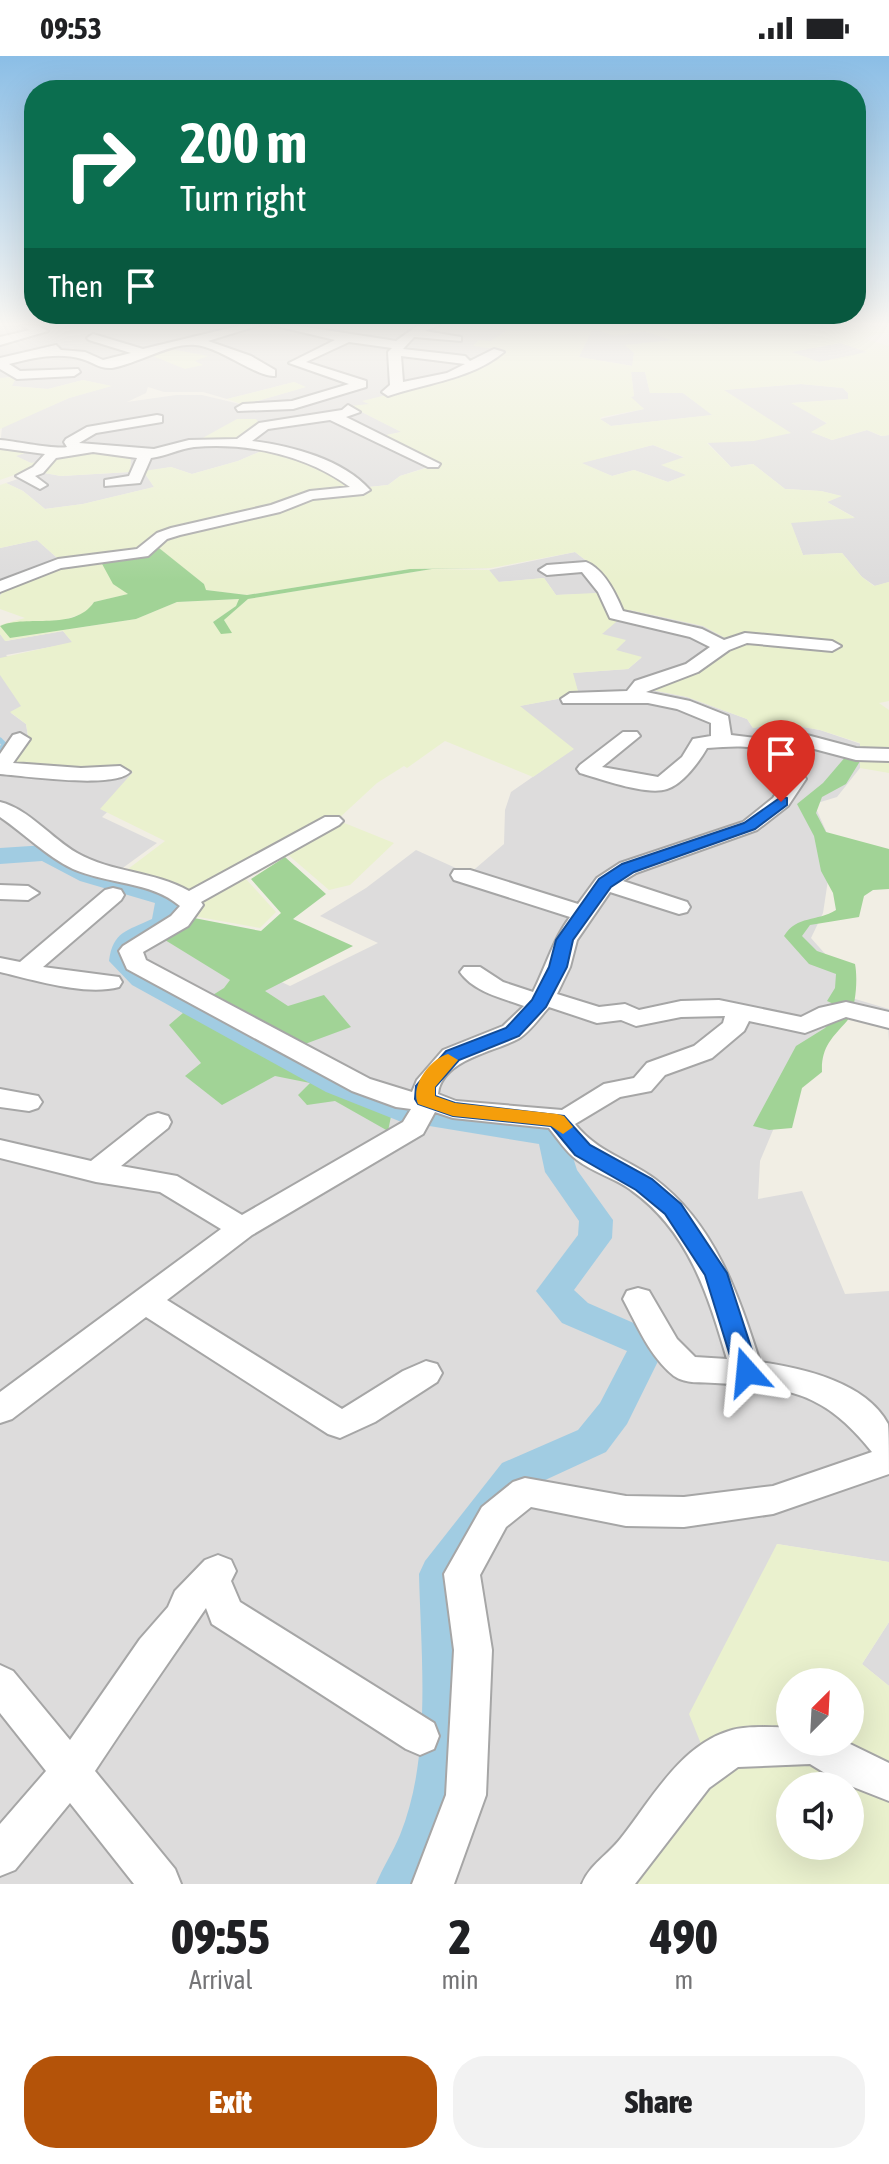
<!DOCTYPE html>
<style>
body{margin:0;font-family:"Asap Condensed",sans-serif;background:#f2f2f2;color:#202124;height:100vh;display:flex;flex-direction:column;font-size:30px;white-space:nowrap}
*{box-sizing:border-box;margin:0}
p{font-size:26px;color:#757577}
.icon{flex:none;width:44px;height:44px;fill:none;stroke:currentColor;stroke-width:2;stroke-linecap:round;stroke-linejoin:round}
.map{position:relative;height:1828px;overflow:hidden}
.drawer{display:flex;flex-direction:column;background:#fff;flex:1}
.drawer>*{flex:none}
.top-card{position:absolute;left:24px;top:24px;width:842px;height:244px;border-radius:32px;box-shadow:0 8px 32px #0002;background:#0b6e4f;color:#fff;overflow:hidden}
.needle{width:52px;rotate:24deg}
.buttons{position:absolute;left:776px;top:1612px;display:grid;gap:16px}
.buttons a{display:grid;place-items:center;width:88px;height:88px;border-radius:50%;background:#fff;box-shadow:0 8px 32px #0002;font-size:40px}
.pin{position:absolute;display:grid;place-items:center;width:68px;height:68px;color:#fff;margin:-82px -34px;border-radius:50% 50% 50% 0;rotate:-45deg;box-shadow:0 0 8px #0007}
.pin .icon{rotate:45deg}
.me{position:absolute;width:88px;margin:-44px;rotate:342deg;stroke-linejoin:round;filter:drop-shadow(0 0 6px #0008)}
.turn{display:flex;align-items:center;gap:28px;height:168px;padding:0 24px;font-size:36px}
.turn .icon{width:104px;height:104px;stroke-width:2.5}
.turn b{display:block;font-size:56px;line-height:68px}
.then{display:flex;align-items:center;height:76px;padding:0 24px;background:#0003;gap:16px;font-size:30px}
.eta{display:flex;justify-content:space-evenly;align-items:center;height:136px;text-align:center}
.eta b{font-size:48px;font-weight:800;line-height:56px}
.action{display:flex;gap:16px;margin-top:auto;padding:16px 24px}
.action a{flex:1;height:92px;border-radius:32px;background:#b45309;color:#fff;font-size:32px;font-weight:800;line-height:92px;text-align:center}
.action a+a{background:#f2f2f2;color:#202124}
.status{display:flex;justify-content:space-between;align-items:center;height:56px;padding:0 40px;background:#fff;direction:ltr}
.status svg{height:22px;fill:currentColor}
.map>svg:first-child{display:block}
.residential{fill:#dddcdc;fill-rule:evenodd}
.farmland{fill:#eaf1ce;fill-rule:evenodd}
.forest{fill:#a1d396}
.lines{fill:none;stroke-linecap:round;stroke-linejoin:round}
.stream{stroke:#a1cce2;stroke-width:5}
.river{fill:#a1cce2;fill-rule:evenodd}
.minor-casing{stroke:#a6a6a6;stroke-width:4}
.minor{fill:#fff;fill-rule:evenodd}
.route{fill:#1a73e8;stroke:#114b97;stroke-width:2}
.slow{fill:#f59e0b}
</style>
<div class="status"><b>09:53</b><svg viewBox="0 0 49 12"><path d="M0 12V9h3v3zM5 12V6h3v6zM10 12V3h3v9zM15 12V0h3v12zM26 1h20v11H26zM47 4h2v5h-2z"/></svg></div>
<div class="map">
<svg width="889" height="1828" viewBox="0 0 889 1828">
<rect width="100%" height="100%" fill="#f1eee4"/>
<g class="residential">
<path d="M0 269H506V275L491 285 479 284 474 289 505 293 475 312 439 326 410 331 371 348 352 351 402 376 378 381 434 409 400 420 388 429 369 431 327 409 273 390 238 405 192 418 171 411 144 416 154 431 83 448 45 453 23 435 6 427 39 416 61 420 130 416 131 402 31 407 15 400 31 395 0 391 2 371 69 342 110 330 83 324 48 333 11 330 13 321 0 322ZM294 326 305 331 244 349 202 339H176L127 346 146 337 148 331 164 336H203L227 343Z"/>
<polygon points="593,272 614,280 644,275 674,284 626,290 634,296 633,310 578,301"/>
<polygon points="840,287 869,296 819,306 790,296"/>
<polygon points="631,316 645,316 650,337 683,337 713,359 611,370 600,363 644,353 630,341 634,340"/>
<polygon points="801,328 843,332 848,337 848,343 793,347 828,368 812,376 832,384 867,374 881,380 889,379 889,526 875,530 862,521 842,497 803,499 790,466 854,461 827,446 840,440 821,435 785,433 753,408 731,411 707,386 732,386 790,377 723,334"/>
<polygon points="653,389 685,402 663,409 687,419 668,426 634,414 612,420 580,407"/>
<polygon points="37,484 64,508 4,533 0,540 0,492"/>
<polygon points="575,496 601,516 616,537 556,539 544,522 498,526 489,514"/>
<polygon points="630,554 703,570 728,583 723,599 652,634 687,641 747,663 753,672 781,667 820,674 861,688 860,712 837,741 814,748 830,784 830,811 823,857 811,882 835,909 845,940 889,953 889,985 888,968 842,951 776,1067 760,1105 758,1143 802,1135 845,1238 889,1235 889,1506 777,1488 715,1723 636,1828 0,1828 0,578 6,585 63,575 73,587 6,599 43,639 11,657 26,668 29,687 15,707 152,713 102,761 157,787 109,822 161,838 184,838 174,875 290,930 378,887 320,860 366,832 416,794 469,818 504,788 505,754 511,736 573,693 519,650 579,639 572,617 628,613 641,602 615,594 625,585 601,578"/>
<polygon points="889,1566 889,1630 862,1608"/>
</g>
<g class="farmland">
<path d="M506 269H655L699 279 728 269H889V276L863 282 889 290V379L882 380 867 374 832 384 811 376 827 367 791 347 848 343V337L843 332 801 328 724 334 791 377 754 385 707 387 731 411 753 408 785 433 821 435 842 440 827 446 855 462 791 467 803 499 842 497 862 521 874 530 889 526V645L879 647 889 654V717L860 712V687L820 674 781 667 753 672 747 663 687 641 652 634 656 627 699 613 722 599 727 583 703 570 630 554 602 578 626 584 616 594 642 601 628 613 573 617 579 639 520 650 574 693 533 721 445 685 407 712 404 710 377 727 337 764 394 787 350 829 329 834 286 797 245 822 276 856 260 872 193 860V846L124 816 165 785 100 753 133 716 50 714 14 708 29 686 26 668 10 656 21 650 0 619V602L72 586 63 575 5 585 0 578V570L11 582 136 563 177 546 240 543 236 550 213 566 231 577 224 564 248 543 432 513 489 514 499 526 544 522 556 539 615 536 601 516 575 496 491 512 410 513 247 539 205 534 204 528 158 492 127 504 129 538 94 546 87 556 64 564 0 569 25 562 0 553V540L4 533 64 508 37 484 0 492V429L6 427 23 435 45 453 83 448 154 431 143 415 171 411 192 418 238 405 273 390 327 409 369 431 388 429 400 420 433 410 376 381 401 376 350 350 369 348 362 345 439 326 475 312 504 294 473 290 479 284 491 285 506 275ZM593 272 614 280 644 275 671 284 625 289 634 297 632 310 579 301ZM840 287 867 296 819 306 792 296ZM631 316H645L650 337H683L712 359 611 370 600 363 602 361 644 353 631 341 634 340ZM653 389 684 401 661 409 686 419 668 426 634 414 612 420 582 407Z"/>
<polygon points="171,293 208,300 195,305 203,309 185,313 148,298"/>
<polygon points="13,321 15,324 12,330 48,333 83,324 112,330 69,342 0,373 0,322"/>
<polygon points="294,326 306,331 244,349 227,343"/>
<polygon points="237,363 256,363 261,369 241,385 199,384"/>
<polygon points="0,391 34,394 16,400 31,407 40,405 34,412 0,424"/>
<polygon points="91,393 131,401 130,416 61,420 39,416 53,401"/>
<path d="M777 1488 889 1506V1566L862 1608 889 1630V1828H636L715 1723 689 1658ZM790 1626H850V1686H790ZM790 1730H850V1790H790Z"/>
</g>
<g class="forest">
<path d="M159 492 204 528 206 534 247 539 410 513 491 512 432 513 248 543 224 564 232 577 221 578 213 566 236 550 239 543 177 546 136 563 10 582 0 570C27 558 74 576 94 546L128 538 113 528 101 506 127 504Z"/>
<path d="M847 699 862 702 846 728 822 741 816 757 826 776 889 793V833L873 834 864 840 859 861 810 869 802 880 817 895 855 908C858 922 856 954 847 965 832 982 821 991 822 1016L802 1032 792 1072 769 1074 753 1070 796 990 825 972 842 952 827 945 835 932 836 918 809 908 784 880C797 859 817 866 836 854L833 837 821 815 814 780 797 748 823 727Z"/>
<polygon points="285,801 326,838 293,863 353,890 265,935 288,950 324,939 351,971 305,988 394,1046 388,1075 335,1045 307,1049 298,1039 310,1027 275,1020 222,1049 185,1020 201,1007 169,969 183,957 148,935 170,931 200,947 224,932 230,924 165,884 194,862 261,875 281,857 251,823"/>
</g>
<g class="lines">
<polyline class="stream" points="0,684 5,689 0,693"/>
<path class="river" d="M46 789 98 815 171 833 182 846 175 873 138 891 137 903 152 917 348 1022 416 1049 564 1073 577 1114 613 1164 612 1182 574 1234 588 1247 661 1279 666 1289 627 1368 606 1396 530 1431 461 1522 467 1661 458 1735 446 1786 426 1828H376C383 1811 393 1796 400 1779 432 1700 421 1601 419 1518L425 1505 502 1407 578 1374 600 1347 627 1295 562 1267 536 1235 578 1179 579 1165 545 1116 539 1088 399 1065 326 1036 132 929 109 905C113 875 127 875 152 863L155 847 80 825 42 805 0 808V792Z"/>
<g class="minor-casing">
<g id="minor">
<polygon points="21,269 36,269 48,275 0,289 0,281 30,274"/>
<path d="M242 269H260L208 285 251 300 275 314V320C258 322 218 290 195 289 169 287 137 308 112 312 99 313 93 306 82 303 58 296 33 302 9 308L20 315 78 313 80 316 74 320 17 323 0 313V302L56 289 61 294 85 296 103 304 131 297 89 284 87 282 93 278 143 293Z"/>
<path d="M272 269H293L396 285 417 270 440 269 425 275 461 281V285L414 281 403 293 465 300 470 305 494 293 504 296C472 323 426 327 388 340L382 336 390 329 388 296 392 292 349 286 306 306 366 325V331L293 353 238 355 236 352 243 348 292 345 349 328 289 307 335 284ZM401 300 465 308 467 307 447 317 403 326Z"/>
<polygon points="714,269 727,269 721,272"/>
<path d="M348 349 360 356 346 361 440 408 438 411H428L330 364 268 373 252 385C292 390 342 403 370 434L363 438 313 443 280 456 180 479 167 483 148 500 61 512 0 536V525L58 503 137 493 157 477 171 472 271 449 310 435 350 431C307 399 246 386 194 391 179 393 166 400 151 402L140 427 105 430V424L129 420 137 402 93 396 56 402 43 417 35 420 47 429 40 433 16 420 33 411 45 398 0 392V384C15 385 57 394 67 391L64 386 66 383 87 371 157 359 162 360V366L96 377 79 387 154 393 189 384 237 383 259 367 342 354Z"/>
<path d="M586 506C604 513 616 538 623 555L702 573 724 584 745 577 832 585 841 590 832 595 747 587 729 594 698 616 646 636 690 645 728 660 731 679 773 684 803 678 856 692 889 693V705L856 704 803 690 788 692 806 723 788 750 757 774 636 817 623 825 687 846 690 851 687 856 679 858 610 836 577 884 570 911 557 938 599 951 625 948 639 954 681 945 719 944 801 961 819 952 846 946 889 956V972L846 961 805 977 749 965 744 975 712 1002 665 1019 651 1035 620 1041 575 1068C597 1096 628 1103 655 1123 715 1168 738 1238 760 1306 802 1312 866 1326 888 1368 889 1379 889 1404 889 1418L773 1458 684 1471 626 1470 531 1451 506 1471 480 1519 492 1594 486 1739 454 1828H412L446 1739 454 1594 444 1518 482 1451 513 1426 525 1422 626 1440 684 1441 773 1430 872 1396C824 1336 789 1331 715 1327 702 1326 685 1328 674 1320 650 1301 637 1269 623 1243L627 1235 638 1232 649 1235 677 1283 695 1301 727 1303C708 1239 689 1175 631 1134 615 1122 594 1117 577 1104 566 1096 558 1083 549 1072L453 1062 435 1056 423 1078 252 1179 167 1244 342 1353 403 1315 426 1305 437 1308 442 1317 437 1326 375 1366 340 1382 328 1378 146 1261 12 1363 0 1367V1336L221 1173 160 1136 96 1126 0 1102V1084L91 1105 148 1060 158 1057 168 1060 171 1066 168 1072 121 1110 177 1120 242 1159 403 1066 411 1053 396 1051 352 1035 127 913 119 895 123 890 171 860 180 850C151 825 106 828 73 813 46 800 25 778 0 761V746C29 753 52 783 77 797 112 817 154 815 189 835L325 761H339L343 765 339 769 201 846 203 849 188 870 143 896 146 904 370 1023 412 1036 417 1024 443 994 503 970 524 950C502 942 474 936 460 916L464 911H480L503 926 533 936C546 910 553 884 570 861L454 824 451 819 454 814H470L578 848 597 822 620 807 743 766 773 742 786 723C770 684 743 690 707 692 699 706 683 728 667 733 647 740 601 723 580 717L577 713 580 709 623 676H637L640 680 602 711 658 721 682 701 693 683 711 680V667L677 653 648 647H563L561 643 570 637 627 635 635 625 686 608 710 591 690 581 610 562 598 536 582 516 547 519 539 514 547 509ZM549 951 597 967 621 964 636 970 681 961 725 960 723 967 694 990 647 1007 634 1022 604 1028 562 1054 456 1045 438 1038C441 1004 494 996 518 983 530 976 540 961 549 951Z"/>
<path d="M20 677 30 683 13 707 81 712 120 710 130 716C115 733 25 720 0 718V698L13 679Z"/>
<polygon points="0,829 28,830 39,837 28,844 0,843"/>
<path d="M113 832 121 834 124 839 121 844 43 911 119 921 122 926 119 931C85 940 34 924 0 916V902L20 906 105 834Z"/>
<polygon points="0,1033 38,1040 42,1046 38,1052 29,1055 0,1051"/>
<path d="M218 1499 231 1504 236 1515 231 1525 240 1546 434 1667 439 1680 434 1693 420 1699 406 1693 212 1568 206 1552C169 1606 131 1660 95 1715L175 1813 181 1828H134L70 1747 15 1814 0 1820V1768L46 1715 0 1657V1609L13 1615 70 1684 140 1583 168 1551 175 1535 205 1504Z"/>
<path d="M790 1671V1686H846L889 1707V1745L838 1725 810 1708 738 1711 709 1732 635 1828H582C590 1808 608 1799 621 1782 651 1744 680 1690 729 1675 747 1669 771 1672 790 1671Z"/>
</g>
</g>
<use href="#minor" class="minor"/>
</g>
<linearGradient id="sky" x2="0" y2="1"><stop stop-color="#8bbee6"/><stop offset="0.51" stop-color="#f9f7f3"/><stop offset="1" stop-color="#f9f7f3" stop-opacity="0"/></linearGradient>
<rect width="889" height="525" fill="url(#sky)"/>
<polygon class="route" points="781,741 787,742 787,749 755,773 634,816 611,831 573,884 567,911 546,951 519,980 459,1004 435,1031 435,1040 455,1047 564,1060 590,1089 652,1123 681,1148 727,1217 759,1316 755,1323 747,1325 738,1323 735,1316 705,1219 665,1158 636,1134 575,1099 551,1070 453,1060 418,1048 415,1043 416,1030 446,995 506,972 532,944 549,911 556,884 599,823 622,808 744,767"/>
<path class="slow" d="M448 998 458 1004 435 1031V1040L455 1047 557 1058 564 1060 573 1071 563 1078 551 1070 453 1060 418 1048C410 1030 430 1003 448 998Z"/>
</svg>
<div class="buttons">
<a><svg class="needle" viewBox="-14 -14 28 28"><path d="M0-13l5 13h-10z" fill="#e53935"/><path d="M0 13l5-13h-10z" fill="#757577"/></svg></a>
<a><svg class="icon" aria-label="sound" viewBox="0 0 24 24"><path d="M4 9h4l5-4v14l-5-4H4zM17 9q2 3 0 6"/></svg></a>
</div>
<div class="pin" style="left:781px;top:746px;background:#d93025"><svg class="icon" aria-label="arrive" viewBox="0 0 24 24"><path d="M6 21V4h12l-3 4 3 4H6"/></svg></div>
<svg class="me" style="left:747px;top:1316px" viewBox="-20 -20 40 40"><path d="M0-17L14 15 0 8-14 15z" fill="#1a73e8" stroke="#fff" stroke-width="4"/></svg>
<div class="top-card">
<div class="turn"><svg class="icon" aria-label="right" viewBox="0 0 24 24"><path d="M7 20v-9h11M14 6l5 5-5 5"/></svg><div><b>200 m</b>Turn right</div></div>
<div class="then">Then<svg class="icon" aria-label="arrive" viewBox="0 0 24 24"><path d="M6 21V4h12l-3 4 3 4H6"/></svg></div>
</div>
</div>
<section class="drawer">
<div class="eta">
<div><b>09:55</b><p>Arrival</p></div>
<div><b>2</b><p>min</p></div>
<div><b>490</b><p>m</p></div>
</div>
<div class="action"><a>Exit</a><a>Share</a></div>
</section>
